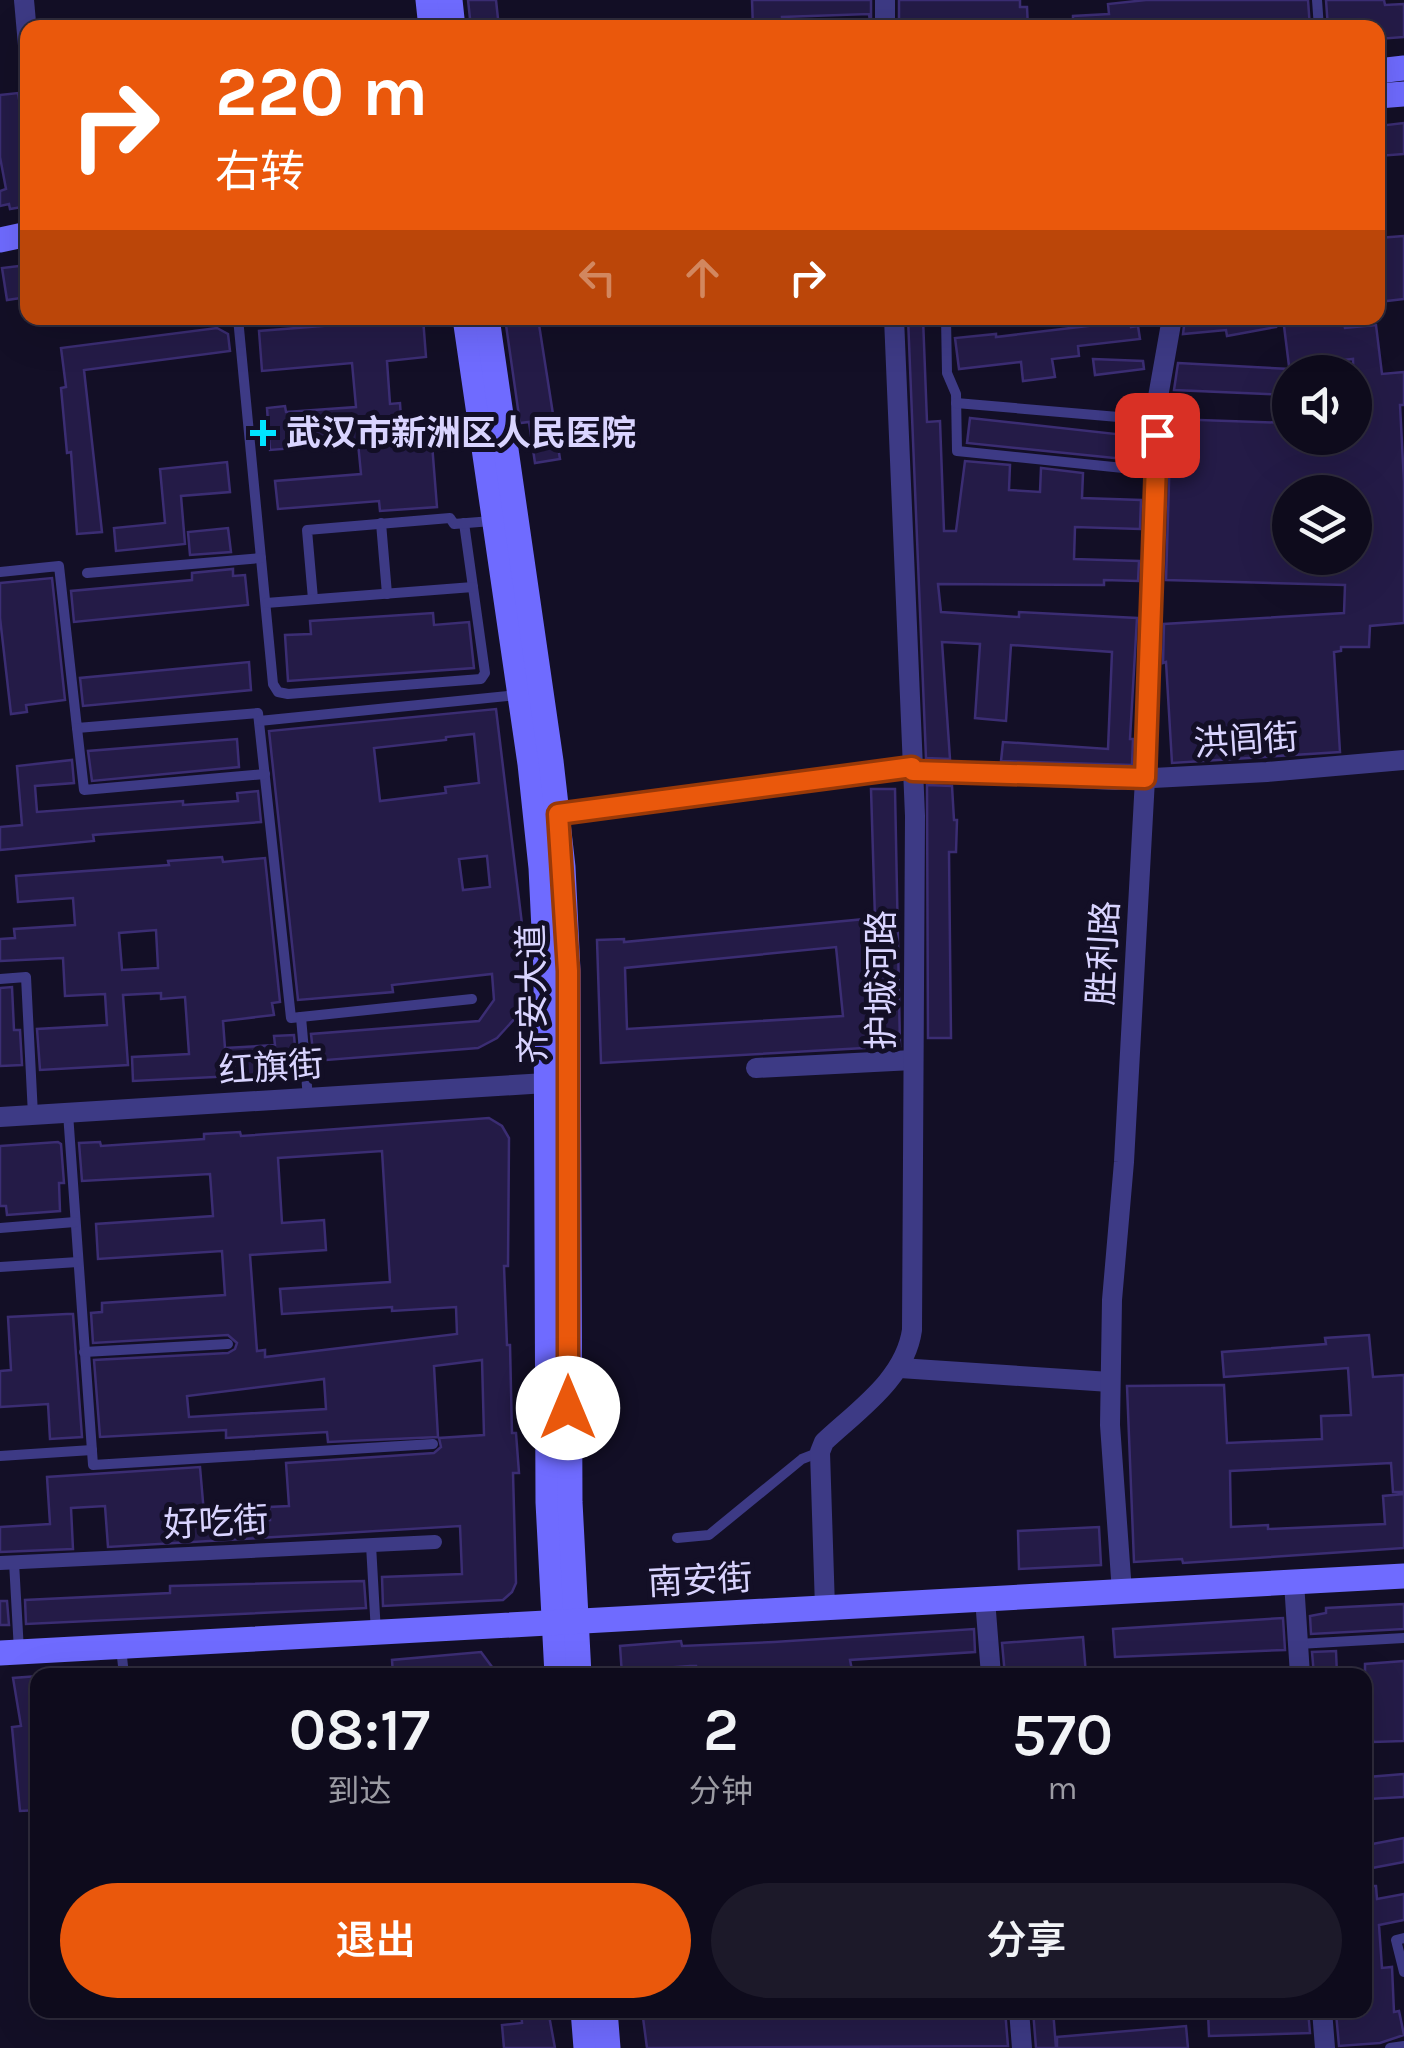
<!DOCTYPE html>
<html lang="zh">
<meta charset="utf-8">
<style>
body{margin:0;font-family:Karla,"Noto Sans SC",sans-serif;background:#1c1929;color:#f1f3f6;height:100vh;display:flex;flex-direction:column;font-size:38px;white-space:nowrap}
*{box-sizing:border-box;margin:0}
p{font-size:32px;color:#9b9ba3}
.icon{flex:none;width:55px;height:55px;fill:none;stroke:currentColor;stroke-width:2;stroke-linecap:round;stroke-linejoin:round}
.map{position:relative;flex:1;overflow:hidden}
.sheet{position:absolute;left:30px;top:1668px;width:1342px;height:350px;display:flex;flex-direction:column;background:#0e0b1c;border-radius:20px;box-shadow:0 10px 40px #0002,0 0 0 2px #2e2b3b}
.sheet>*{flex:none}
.top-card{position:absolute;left:20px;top:20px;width:1365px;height:305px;border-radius:20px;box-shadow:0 10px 40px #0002,0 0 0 2px #2e2b3b;background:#ea580c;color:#fff;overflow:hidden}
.fabs{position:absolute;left:1272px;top:355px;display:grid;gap:20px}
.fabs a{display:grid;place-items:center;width:100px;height:100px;border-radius:50%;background:#0e0b1c;box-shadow:0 10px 40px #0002,0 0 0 2px #2e2b3b;font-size:50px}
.pin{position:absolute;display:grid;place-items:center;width:85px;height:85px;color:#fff;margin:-42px;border-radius:20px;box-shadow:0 5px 15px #0006}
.me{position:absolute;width:110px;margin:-55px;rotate:0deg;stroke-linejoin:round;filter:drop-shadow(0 0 8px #0008)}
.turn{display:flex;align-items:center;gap:35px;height:210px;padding:0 30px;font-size:45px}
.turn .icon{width:130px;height:130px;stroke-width:2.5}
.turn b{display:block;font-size:70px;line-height:85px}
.lanes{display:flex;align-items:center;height:95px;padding:0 30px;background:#0003;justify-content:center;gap:50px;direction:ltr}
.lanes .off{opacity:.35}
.eta{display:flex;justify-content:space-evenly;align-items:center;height:170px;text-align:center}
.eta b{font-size:60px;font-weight:600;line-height:70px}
.button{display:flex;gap:20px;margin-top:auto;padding:20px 30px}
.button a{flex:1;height:115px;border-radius:60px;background:#ea580c;color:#fff;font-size:40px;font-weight:600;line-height:115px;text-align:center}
.button a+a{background:#1c1929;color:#f1f3f6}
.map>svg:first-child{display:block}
.building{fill:#241b47;stroke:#3b2d73;stroke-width:2.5;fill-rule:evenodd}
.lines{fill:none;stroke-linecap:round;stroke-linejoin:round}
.service{stroke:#3d3a85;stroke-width:10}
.pedestrian{stroke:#3d3a85;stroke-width:14}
.minor{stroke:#3d3a85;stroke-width:20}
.secondary{stroke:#6f6bff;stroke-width:25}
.route-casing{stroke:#983908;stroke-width:25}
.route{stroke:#ea580c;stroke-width:18}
.poi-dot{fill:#00e5ff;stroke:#130f26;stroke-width:4}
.labels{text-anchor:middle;stroke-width:10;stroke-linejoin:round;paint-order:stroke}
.poi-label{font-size:35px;font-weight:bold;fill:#d9d4ff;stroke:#130f26;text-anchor:start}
.street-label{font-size:35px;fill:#d9d4ff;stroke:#130f26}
</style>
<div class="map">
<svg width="1404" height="2048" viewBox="0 0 1404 2048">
<rect width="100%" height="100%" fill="#130f26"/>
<g class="building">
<polygon points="468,0 496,0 499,28 471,28"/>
<polygon points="752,0 871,0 871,28 869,14 782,17 783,28 753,28"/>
<polygon points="899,0 1020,0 1020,7 1027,7 1028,28 899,28"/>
<polygon points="1146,0 1308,0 1310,28 1073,28 1073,16 1109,14 1108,4"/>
<polygon points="1326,0 1384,0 1385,5 1404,4 1404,37 1378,39 1378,28 1328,28"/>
<polygon points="18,93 28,151 28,206 10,209 9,204 0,206 0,191 6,189 0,157 0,95"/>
<polygon points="1404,123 1404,154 1378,156 1378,126"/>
<polygon points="1404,236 1404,299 1378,302 1378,238"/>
<polygon points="28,265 28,297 7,300 2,268"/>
<polygon points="423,318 426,357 387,361 390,404 400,403 403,447 432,444 437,507 380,511 379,501 278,509 275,481 361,474 358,443 270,450 267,408 285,406 286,412 356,407 352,363 262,371 259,331"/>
<polygon points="505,318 538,318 560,459 535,463 529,422 520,423"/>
<polygon points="908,318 923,318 927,422 940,421 944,531 956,531 965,461 1010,465 1009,490 1040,492 1041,468 1083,473 1082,498 1141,500 1140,529 1075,527 1074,559 1139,561 1138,581 1104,580 1104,585 938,584 941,612 1019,617 1019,612 1137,618 1130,739 1133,739 1132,765 1001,761 1003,742 1108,749 1112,652 1011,645 1006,721 975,718 980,644 942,642 950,759 926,758"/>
<polygon points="1185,318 1275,318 1276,327 1227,336 1226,330 1183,334"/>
<path d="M1283 318H1343L1345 328 1376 325 1382 374 1404 372V405H1400L1404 482V623L1370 626 1369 647H1341V651L1334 652 1340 752 1172 763 1166 662 1163 663 1164 624 1344 613 1345 585 1166 580 1171 419 1290 423V438H1355L1353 359 1289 366ZM1290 492H1355V562L1290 560Z"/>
<polygon points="1130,321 1131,327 1138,326 1140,339 1078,346 1079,356 1052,359 1055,377 1023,381 1021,362 959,369 955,338 996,334 996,337"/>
<polygon points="217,328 228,334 230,351 84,370 102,532 77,534 71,452 67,453 61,388 66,387 61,348"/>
<polygon points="1093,359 1143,361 1144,369 1095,375"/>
<polygon points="1178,363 1290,369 1290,395 1174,390"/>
<polygon points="970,418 1143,437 1142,465 1134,460 967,443"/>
<polygon points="227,462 230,492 181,496 185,544 116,551 114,528 165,523 160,469"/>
<polygon points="228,528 231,552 190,555 188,532"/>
<polygon points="233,569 233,576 245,575 248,605 74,622 71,591 192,580 192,573"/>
<polygon points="52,578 65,700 26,705 27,712 11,714 0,618 0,583"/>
<polygon points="433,613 434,625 469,622 474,668 288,681 285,635 311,634 310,621"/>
<polygon points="249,662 251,690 83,706 80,678"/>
<path d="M496 709 522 924 525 986 518 1015 497 1038 478 1048 314 1061 311 1034 479 1021 494 1000 492 974 392 985 393 992 298 1000 269 731ZM474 734 479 783 445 787 446 793 380 801 374 748 446 740V737ZM487 856 490 887 463 890 459 859Z"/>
<polygon points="237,739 239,767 92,781 88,751"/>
<polygon points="72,760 74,783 35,786 37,812 183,801 183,805 238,801 237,793 258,791 261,822 93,835 94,841 0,850 0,827 22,825 17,766"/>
<polygon points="927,785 952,786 954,820 957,820 956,852 949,852 951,1038 928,1038"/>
<path d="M871 789H895L900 1046 601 1063 597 940 624 939V942L875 918ZM836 947 843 1016 627 1029 625 968Z"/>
<path d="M222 857 223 862 265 858 280 1002 272 1003 274 1015 223 1021 225 1048 275 1045 274 1036 294 1035 297 1073 133 1081 132 1057 189 1054 185 997 161 999V993L123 995 128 1065 40 1070 37 1029 107 1025 105 994 65 996 63 958 0 961V939L15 938 14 929 75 925 73 898 18 902 16 876 169 865 168 861ZM156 930 158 968 122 970 119 933Z"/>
<polygon points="12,987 14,1030 20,1030 22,1065 0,1066 0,988"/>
<path d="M489 1118 502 1126 509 1138 508 1266H504L507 1345H510L512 1433H516L519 1473H513L516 1583 512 1592 503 1600 383 1606 382 1577 462 1574 460 1526 108 1547 105 1506 71 1508 73 1549 0 1552V1527L50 1524 47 1477 200 1467 205 1525 270 1520 269 1507 289 1506 286 1463 434 1453 441 1447 439 1438 484 1435 482 1360 434 1366 438 1437 328 1442 327 1432 226 1438V1430L100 1437 94 1360 228 1353 235 1349 237 1343 228 1335 93 1343 91 1313 102 1312V1303L225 1295 222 1251 98 1259 96 1224 213 1216 210 1174 82 1181 79 1143 100 1142 101 1146 204 1139V1134L240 1132 241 1136ZM382 1151 390 1282 280 1289 282 1314 392 1307V1311L456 1307 457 1334 265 1357V1350L257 1351 250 1255 326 1250 324 1220 282 1223 278 1158ZM324 1379 326 1409 189 1417 187 1396Z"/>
<polygon points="58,1142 61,1144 64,1183 59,1183 60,1211 7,1215 6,1206 0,1206 0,1146"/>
<polygon points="67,1314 73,1314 82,1437 50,1439 48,1404 0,1407 0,1371 11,1370 8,1317"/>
<polygon points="1369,1335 1373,1377 1404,1375 1404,1492 1393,1492 1391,1463 1230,1471 1231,1527 1268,1525 1268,1529 1385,1524 1383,1496 1404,1494 1404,1548 1183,1563 1182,1559 1134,1562 1127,1386 1224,1385 1227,1443 1322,1439 1321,1416 1351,1415 1348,1368 1224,1377 1222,1352 1326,1344 1325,1338"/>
<polygon points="1099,1527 1101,1565 1019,1569 1018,1531"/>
<polygon points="364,1581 366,1608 26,1624 25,1600 170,1593 170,1586"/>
<polygon points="0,1601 7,1601 9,1625 0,1625"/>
<polygon points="1404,1604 1404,1629 1311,1634 1310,1616 1326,1613 1326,1608"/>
<polygon points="1283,1618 1285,1650 1115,1657 1113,1629"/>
<polygon points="974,1629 975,1652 850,1660 853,1675 696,1675 696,1666 690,1666 636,1670 636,1675 622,1675 620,1646 681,1641 682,1646 774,1642"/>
<polygon points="1083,1637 1086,1675 1005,1675 1002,1643"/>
<polygon points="1336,1651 1337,1675 1314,1675 1312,1652"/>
<polygon points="481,1652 498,1675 393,1675 392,1660"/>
<polygon points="1404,1661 1404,1741 1373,1742 1370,1691 1365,1691 1365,1664"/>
<polygon points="38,1676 38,1719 34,1720 38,1810 20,1811 12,1727 21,1726 13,1678"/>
<polygon points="1404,1774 1404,1797 1369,1799 1368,1777"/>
<polygon points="1404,1838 1404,1862 1372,1868 1367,1845"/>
<polygon points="1365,1886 1376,1886 1377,1899 1404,1894 1404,1920 1379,1925 1382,1968 1392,1967 1394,2012 1399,2011 1404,2035 1380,2043 1339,2046 1336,2013 1366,2011"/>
<polygon points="521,2010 548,2010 555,2048 504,2048 502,2025 522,2023"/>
<polygon points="642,2010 1005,2010 1008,2046 647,2048"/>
<polygon points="1033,2010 1053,2010 1056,2048 1036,2048"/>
<polygon points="1247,2010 1308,2010 1310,2033 1209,2036 1208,2012"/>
<polygon points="1186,2026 1188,2048 1057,2048 1057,2037"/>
</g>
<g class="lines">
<g class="service">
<polyline points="1317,0 1319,28"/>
<polyline points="238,318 273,684 278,692 288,694 481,679 485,673 464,523"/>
<polyline points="946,318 947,373 956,394 957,451 1133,469"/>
<polyline points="956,403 1130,418"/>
<polyline points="381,523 387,594"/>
<polyline points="0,572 59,566 77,728 258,713 291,1018 472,999"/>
<polyline points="87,573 261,558"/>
<polyline points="313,599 307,530 450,518 454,524 492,521"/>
<polyline points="266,603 473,587"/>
<polyline points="259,721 517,695"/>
<polyline points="77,728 84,790 265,774"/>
<polyline points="0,979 26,977 33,1115"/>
<polyline points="301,1017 308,1098"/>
<polyline points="68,1113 93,1465 433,1444"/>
<polyline points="0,1228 75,1222"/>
<polyline points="0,1267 78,1262"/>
<polyline points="84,1352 228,1344"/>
<polyline points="0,1456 92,1450"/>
<polyline points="677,1538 709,1535 802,1459 820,1452"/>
<polyline points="371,1545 376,1633"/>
<polyline points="14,1562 19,1651"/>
<polyline points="1298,1644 1404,1638"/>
<polyline points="121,1648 124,1675"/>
<polyline points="1404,1938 1396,1940 1404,1972"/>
<polyline points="1390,2048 1404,2046"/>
</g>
<polyline class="pedestrian" points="0,1563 435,1542"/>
<g class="minor">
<polyline points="24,0 28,45"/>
<polyline points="885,0 885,28"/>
<polyline points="913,771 1115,780 1267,772 1404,760"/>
<polyline points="558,814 913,767"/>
<polyline points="756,1068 913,1060"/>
<polyline points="0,1117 546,1083"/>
<polyline points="900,1368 1110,1382"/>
<polyline points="1294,1582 1300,1675"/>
<polyline points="1122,1592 1110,1425 1112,1300 1124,1162 1145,779 1158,397 1172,318"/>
<polyline points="985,1599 991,1675"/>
<path d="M825 1608 820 1452 824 1442C858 1410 905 1379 912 1330L915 816 894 318"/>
<polyline points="1019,2010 1022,2048"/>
<polyline points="1322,2010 1325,2048"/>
</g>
<g class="secondary">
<polyline points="428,0 431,28"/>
<polyline points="450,0 453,28"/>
<polyline points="1378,71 1404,68"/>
<polyline points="1378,96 1404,94"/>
<polyline points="0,240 28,234"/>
<polyline points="465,318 530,764 541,868 546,971 548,1502 557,1675"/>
<polyline points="487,318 551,761 563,867 568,971 570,1502 579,1675"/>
<polyline points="0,1653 1404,1576"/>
<polyline points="583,2010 586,2048"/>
<polyline points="605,2010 608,2048"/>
</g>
</g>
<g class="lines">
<g class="route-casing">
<polyline id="route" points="568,1408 568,971 558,814 912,767 913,771 1145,778 1157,435"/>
</g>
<use href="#route" class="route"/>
</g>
<path class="poi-dot" d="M258 418h10v10h10v10h-10v10h-10v-10h-10v-10h10z"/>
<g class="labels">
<g class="poi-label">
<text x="286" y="445">武汉市新洲区人民医院</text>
</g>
<g class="street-label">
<text transform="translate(1246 740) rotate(-4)" y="12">洪闾街</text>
<text transform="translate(1103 953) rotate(-87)" y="12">胜利路</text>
<text transform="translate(881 980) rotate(-90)" y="12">护城河路</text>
<text transform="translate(532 994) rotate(-91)" y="12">齐安大道</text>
<text transform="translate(271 1067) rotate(-4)" y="12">红旗街</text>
<text transform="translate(216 1522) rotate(-3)" y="12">好吃街</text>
<text transform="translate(700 1580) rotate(-3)" y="12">南安街</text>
</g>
</g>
</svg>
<div class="fabs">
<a><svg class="icon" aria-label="sound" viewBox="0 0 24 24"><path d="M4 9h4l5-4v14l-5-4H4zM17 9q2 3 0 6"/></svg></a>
<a><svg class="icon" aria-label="layers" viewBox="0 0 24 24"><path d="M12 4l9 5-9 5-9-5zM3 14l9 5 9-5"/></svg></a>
</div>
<div class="pin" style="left:1157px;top:435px;background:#d93025"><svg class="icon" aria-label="arrive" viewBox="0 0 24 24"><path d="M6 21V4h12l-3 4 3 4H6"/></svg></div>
<svg class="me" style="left:568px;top:1408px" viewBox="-20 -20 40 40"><circle r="19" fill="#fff"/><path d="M0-13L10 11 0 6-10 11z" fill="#ea580c"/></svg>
<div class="top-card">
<div class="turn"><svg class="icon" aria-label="right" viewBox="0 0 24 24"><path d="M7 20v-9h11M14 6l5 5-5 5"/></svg><div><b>220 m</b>右转</div></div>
<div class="lanes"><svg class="icon off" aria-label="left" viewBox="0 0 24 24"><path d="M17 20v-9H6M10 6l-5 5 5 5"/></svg><svg class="icon off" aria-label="ahead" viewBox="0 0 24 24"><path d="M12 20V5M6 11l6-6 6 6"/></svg><svg class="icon" aria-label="right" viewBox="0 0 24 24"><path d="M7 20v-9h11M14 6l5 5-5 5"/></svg></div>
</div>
<section class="sheet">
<div class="eta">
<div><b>08:17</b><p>到达</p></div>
<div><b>2</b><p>分钟</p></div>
<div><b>570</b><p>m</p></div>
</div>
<div class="button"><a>退出</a><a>分享</a></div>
</section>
</div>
